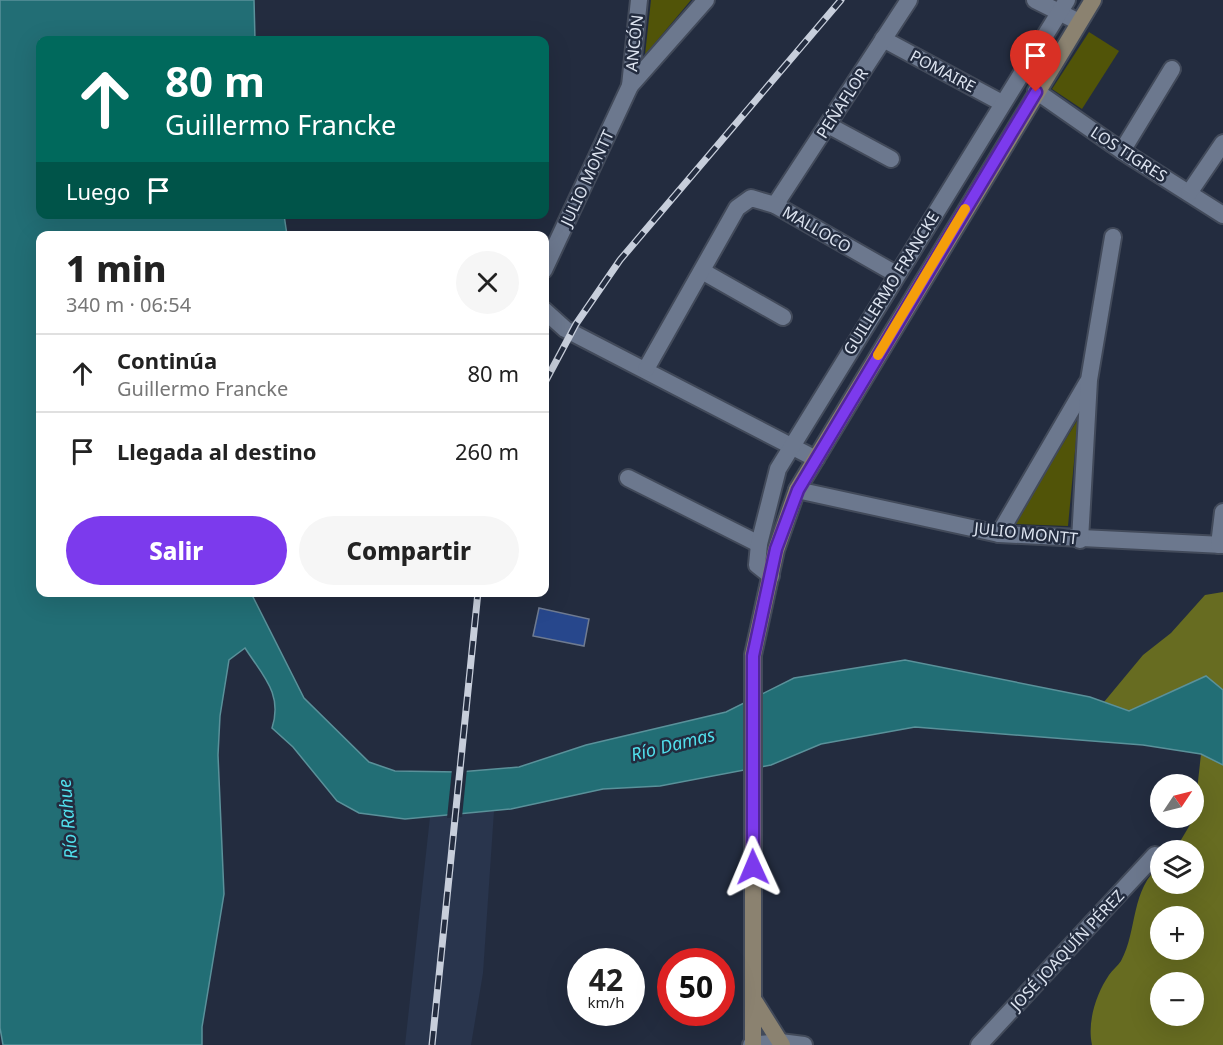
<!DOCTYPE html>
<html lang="es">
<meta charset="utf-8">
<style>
body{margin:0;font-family:"Noto Sans",sans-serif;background:#f6f6f6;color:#222;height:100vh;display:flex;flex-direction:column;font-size:22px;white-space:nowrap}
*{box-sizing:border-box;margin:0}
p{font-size:20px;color:#767676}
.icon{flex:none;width:33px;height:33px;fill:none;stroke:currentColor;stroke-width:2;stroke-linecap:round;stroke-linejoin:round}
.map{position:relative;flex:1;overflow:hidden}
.side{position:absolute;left:36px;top:231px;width:513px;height:366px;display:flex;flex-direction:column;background:#fff;border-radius:12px;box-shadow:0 6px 24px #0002}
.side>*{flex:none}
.top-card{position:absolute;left:36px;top:36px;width:513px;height:183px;border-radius:12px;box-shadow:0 6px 24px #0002;background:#00695c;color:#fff;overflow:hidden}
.needle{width:39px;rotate:55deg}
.buttons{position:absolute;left:1150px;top:774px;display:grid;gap:12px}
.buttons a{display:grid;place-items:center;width:54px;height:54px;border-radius:50%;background:#fff;box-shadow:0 6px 24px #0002;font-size:30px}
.speed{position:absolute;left:567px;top:948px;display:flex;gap:12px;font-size:30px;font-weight:700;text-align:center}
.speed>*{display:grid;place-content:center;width:78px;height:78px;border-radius:50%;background:#fff;box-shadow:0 6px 24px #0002;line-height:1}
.speed small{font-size:15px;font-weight:400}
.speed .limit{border:9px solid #d22;background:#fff;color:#111}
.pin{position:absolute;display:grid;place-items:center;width:51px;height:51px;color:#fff;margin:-62px -26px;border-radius:50% 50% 50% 0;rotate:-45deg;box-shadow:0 0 6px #0007}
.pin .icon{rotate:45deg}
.me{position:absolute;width:66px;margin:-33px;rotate:359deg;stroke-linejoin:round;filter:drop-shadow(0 0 4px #0008)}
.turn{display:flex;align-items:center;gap:21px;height:126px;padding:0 30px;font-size:27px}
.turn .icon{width:78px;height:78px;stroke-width:2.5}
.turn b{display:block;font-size:42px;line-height:51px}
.then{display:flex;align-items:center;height:57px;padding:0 30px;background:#0003;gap:12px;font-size:22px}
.round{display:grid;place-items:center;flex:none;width:63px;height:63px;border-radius:32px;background:#f6f6f6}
.head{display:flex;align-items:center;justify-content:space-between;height:102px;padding:0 30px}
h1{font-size:36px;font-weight:800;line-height:45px}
.cta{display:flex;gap:12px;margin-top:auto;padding:12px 30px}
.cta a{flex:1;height:69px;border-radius:36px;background:#7c3aed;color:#fff;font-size:24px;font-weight:800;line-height:69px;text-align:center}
.cta a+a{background:#f6f6f6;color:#222}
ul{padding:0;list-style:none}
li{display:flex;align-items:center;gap:18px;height:78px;padding:0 30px;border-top:2px solid #e0e0e0}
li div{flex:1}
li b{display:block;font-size:22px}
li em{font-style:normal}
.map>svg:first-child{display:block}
.built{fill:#29354d}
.green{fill:#515408}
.forest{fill:#676c21;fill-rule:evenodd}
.water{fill:#226e75;stroke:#5a919a;stroke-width:1.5}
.pier{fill:#232c3f}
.building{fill:#27478c;stroke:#6f7b91;stroke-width:1.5}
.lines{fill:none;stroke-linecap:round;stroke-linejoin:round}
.minor-casing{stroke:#424a5a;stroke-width:20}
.tertiary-casing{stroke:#424a5a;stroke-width:20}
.secondary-casing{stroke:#424a5a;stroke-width:20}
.minor{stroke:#6c788e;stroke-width:16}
.tertiary{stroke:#6c788e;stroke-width:16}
.secondary{stroke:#8b8270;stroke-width:16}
.rail-casing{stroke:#c7cedb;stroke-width:7}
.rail{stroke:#232c3f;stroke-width:4.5;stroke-dasharray:14;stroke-linecap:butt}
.route-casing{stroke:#51269a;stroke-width:15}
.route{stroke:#7c3aed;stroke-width:10}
.slow{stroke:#f59e0b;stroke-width:10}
.labels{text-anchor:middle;stroke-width:5;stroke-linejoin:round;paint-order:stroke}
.street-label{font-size:16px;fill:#dde4f0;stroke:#232c3f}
.water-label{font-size:18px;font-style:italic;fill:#51dfec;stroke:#232c3f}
</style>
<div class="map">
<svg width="1223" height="1045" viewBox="0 0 1223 1045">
<rect width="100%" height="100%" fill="#232c3f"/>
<polygon class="built" points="494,811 483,973 471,1045 405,1045 430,817"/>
<g class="green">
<polygon points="651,0 691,0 645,55"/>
<polygon points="1089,32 1119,51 1082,109 1052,89"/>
<polygon points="1078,419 1068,526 1014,524"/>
</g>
<g class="forest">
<polygon points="1223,592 1223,690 1206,676 1129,712 1104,702 1143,655 1171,633 1205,595"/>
<path d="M1201 754 1223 765V1045H1092C1087 1022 1096 994 1109 975 1112 970 1118 966 1121 961 1138 930 1130 889 1161 865V884H1194V850H1175L1194 818ZM1161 916H1194V950H1161ZM1161 982H1194V1016H1161Z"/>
</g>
<path class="water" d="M0 0H254L255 40H40V214L284 215 287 235 40 236V592L251 593 304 698 369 762 395 771 459 772 519 767 586 745 726 712 794 678 905 660 1090 697 1129 711 1206 676 1223 690V765L1201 754 1143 745 915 727 821 744 771 765 660 786 603 789 511 809 405 819 359 813 337 801 293 747 272 728C283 694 263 676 245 648L229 660 220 716 218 755 224 894 202 1027V1045H3L0 1028Z"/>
<polygon class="pier" points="467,768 462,817 447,818 452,769"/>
<polygon class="building" points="539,608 589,619 584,646 533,636"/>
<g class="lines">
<g class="minor-casing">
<g id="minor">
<polyline points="1035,0 1079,22"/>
<polyline points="883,39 1002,103"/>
<polyline points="630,86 639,0"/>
<polyline points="1036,91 1122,151 1223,215"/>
<polyline points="828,125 891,159"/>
<polyline points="1122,151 1172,69"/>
<polyline points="1189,193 1223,143"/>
<polyline points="775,205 909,0"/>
<polyline points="544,270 630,86 706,0"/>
<polyline points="702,271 783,317"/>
<polyline points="544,310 565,329 816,459"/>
<polyline points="646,369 737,208 751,198 775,205 896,274"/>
<polyline points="628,478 759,544"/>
<polyline points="797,490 999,534 1223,545"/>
<polyline points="999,534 1087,383"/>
<polyline points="1080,540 1089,380 1113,237"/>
<polyline points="1219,545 1223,512"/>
<polyline points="771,576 757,565 759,544 778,469 1067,0"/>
<polyline points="979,1045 1155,855"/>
</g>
</g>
<g class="tertiary-casing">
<polyline id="tertiary" points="751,1045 780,1042 804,1045"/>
</g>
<g class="secondary-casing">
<g id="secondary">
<polyline points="755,1002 782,1045"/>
<polyline points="753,1045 753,655 776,550 797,490 1093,0"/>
</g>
</g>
<use href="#minor" class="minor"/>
<use href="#tertiary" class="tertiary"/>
<use href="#secondary" class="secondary"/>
<g class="rail-casing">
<g id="rail">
<polyline points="544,384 576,324 620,260 841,0"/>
<polyline points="432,1045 478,592"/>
</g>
</g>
<use href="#rail" class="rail"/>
</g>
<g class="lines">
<g class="route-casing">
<polyline id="route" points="753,867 753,656 776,549 798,490 1036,92"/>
</g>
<use href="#route" class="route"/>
<polyline class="slow" points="878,355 965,209"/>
</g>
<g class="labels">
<g class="street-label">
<text transform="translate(634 43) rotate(-84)" y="6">ANCÓN</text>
<text transform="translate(943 71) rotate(28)" y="6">POMAIRE</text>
<text transform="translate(842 103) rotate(-57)" y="6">PEÑAFLOR</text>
<text transform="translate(1129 154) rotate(33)" y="6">LOS TIGRES</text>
<text transform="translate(587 178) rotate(-65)" y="6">JULIO MONTT</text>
<text transform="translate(817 229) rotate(30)" y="6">MALLOCO</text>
<text transform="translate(891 283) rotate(-58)" y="6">GUILLERMO FRANCKE</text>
<text transform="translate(1026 533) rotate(6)" y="6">JULIO MONTT</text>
<text transform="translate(1067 950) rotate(-47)" y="6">JOSÉ JOAQUÍN PÉREZ</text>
</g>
<g class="water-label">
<text transform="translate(673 745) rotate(-14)" y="6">Río Damas</text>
<text transform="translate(68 819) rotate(-95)" y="6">Río Rahue</text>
</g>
</g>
</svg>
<div class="buttons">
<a><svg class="needle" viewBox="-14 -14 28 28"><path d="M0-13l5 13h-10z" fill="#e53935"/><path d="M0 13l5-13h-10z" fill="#767676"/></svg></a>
<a><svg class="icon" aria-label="layers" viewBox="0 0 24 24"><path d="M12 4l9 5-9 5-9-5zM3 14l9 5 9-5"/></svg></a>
<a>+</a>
<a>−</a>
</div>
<div class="speed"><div>42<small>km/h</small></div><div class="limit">50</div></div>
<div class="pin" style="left:1036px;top:92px;background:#d93025"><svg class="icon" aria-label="arrive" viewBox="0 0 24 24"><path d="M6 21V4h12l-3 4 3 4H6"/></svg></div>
<svg class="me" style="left:753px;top:867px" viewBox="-20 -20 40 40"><path d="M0-17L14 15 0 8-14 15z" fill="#7c3aed" stroke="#fff" stroke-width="4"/></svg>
<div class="top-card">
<div class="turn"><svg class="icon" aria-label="ahead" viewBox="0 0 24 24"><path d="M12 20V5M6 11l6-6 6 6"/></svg><div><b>80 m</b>Guillermo Francke</div></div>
<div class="then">Luego<svg class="icon" aria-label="arrive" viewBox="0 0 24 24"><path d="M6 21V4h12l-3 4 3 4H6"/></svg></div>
</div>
<section class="side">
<div class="head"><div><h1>1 min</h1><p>340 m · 06:54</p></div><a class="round"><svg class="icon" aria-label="close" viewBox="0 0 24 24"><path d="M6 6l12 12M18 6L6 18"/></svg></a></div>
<ul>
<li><svg class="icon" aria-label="ahead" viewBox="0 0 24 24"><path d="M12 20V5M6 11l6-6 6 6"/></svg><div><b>Continúa</b><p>Guillermo Francke</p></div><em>80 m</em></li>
<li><svg class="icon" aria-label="arrive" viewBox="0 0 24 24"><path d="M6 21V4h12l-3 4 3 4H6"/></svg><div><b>Llegada al destino</b></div><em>260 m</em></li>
</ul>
<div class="cta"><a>Salir</a><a>Compartir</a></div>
</section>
</div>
